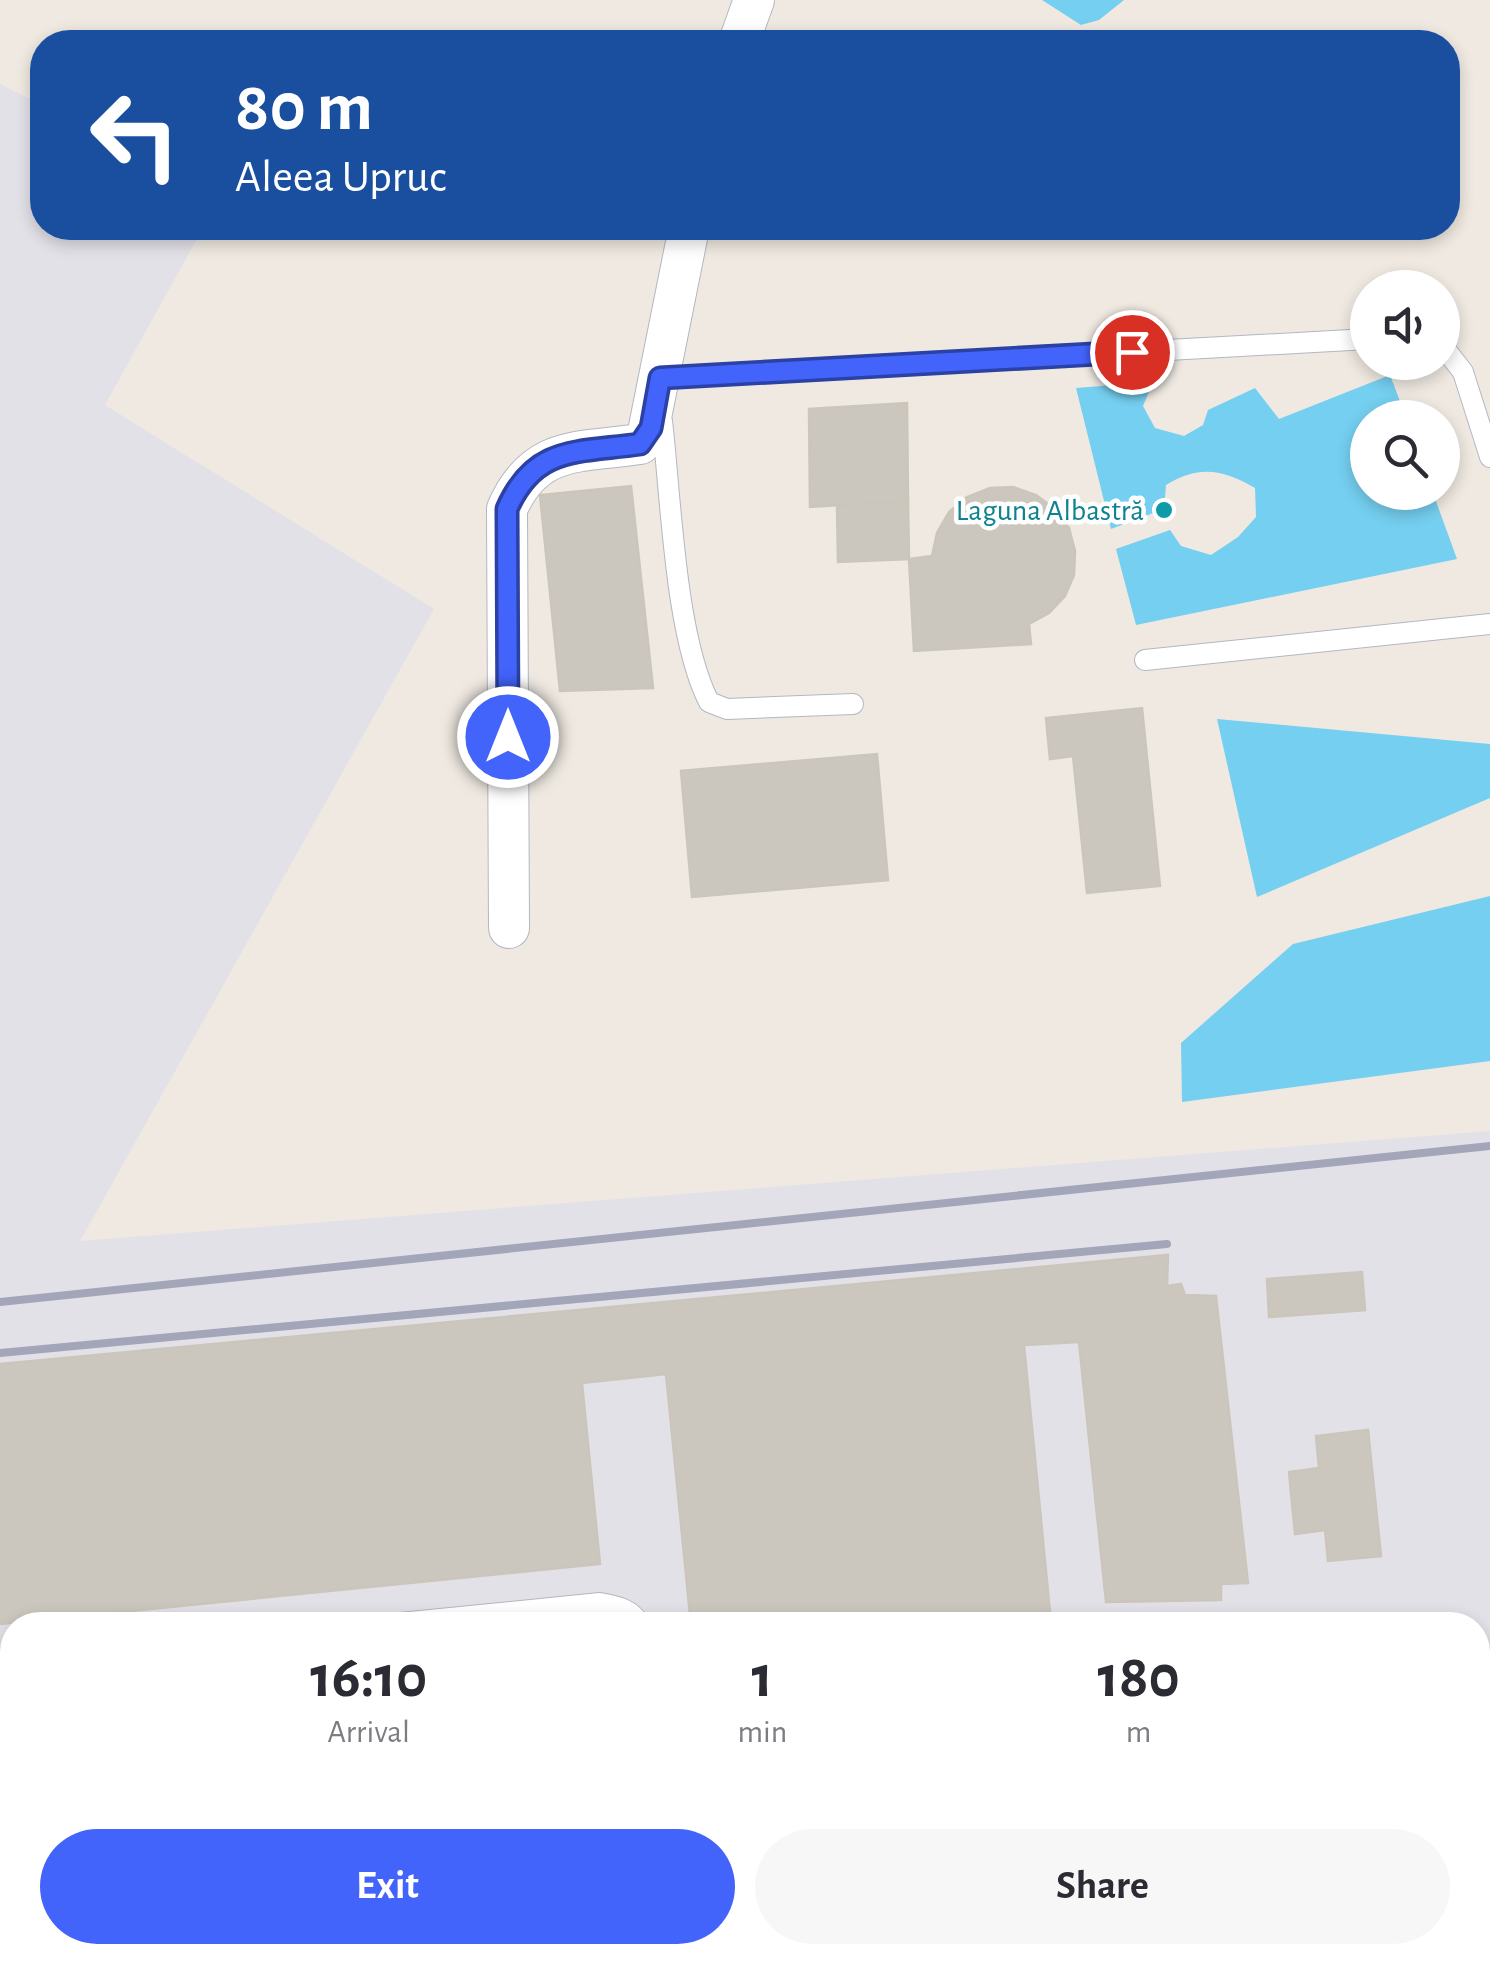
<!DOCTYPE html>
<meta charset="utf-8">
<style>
body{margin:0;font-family:"Alegreya Sans",sans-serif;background:#f7f7f7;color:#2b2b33;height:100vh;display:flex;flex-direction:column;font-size:38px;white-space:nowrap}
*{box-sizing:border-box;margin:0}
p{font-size:32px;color:#7c7c81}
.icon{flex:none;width:55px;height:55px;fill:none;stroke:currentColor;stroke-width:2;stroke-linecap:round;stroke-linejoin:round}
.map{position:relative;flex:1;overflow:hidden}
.drawer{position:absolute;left:0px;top:1612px;width:1490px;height:352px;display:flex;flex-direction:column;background:#fff;border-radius:40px 40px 0 0;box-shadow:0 5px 15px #0003}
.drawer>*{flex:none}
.hud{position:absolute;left:30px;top:30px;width:1430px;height:210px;border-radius:40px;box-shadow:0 5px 15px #0003;background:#1a4fa0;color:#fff;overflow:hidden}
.fabs{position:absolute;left:1350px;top:270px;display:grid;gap:20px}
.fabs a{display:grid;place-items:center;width:110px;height:110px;border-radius:50%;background:#fff;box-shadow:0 5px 15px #0003;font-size:50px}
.pin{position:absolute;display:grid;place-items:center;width:85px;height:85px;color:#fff;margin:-42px;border:5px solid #fff;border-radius:50%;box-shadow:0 2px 10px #0007}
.me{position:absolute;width:110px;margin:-55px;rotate:0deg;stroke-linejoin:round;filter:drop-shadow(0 0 8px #0008)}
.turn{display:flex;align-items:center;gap:35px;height:210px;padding:0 40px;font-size:45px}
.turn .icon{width:130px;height:130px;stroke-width:2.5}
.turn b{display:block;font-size:70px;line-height:85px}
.eta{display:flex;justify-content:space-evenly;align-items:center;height:170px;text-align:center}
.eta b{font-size:60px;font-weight:700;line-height:70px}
.cta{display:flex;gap:20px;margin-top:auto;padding:20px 40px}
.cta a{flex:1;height:115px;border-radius:60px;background:#4264fb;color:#fff;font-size:40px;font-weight:700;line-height:115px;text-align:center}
.cta a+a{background:#f7f7f7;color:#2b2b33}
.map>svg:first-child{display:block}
.industrial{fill:#e3e1e8;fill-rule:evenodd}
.water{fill:#75cff0}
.building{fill:#cbc7bf;stroke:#cbc5ba;stroke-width:2.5}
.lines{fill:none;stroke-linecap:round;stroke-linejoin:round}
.service-casing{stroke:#b4b7c1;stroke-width:22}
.minor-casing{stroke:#b4b7c1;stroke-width:42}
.service{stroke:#fff;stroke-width:20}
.minor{stroke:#fff;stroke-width:40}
.rail{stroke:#a3a6b8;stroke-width:8}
.route-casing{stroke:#2b41a3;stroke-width:25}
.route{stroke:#4264fb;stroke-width:18}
.culture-dot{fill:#0f9aa8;stroke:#fff;stroke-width:4}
.labels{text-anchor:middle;stroke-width:9;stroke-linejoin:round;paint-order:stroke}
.culture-label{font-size:30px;fill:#0d838f;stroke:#fff;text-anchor:end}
</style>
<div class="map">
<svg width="1490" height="1964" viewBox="0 0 1490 1964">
<rect width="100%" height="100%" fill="#efe9e1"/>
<path class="industrial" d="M0 84 42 105V228H203L105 405 434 609 80 1241 1490 1131V1964H0ZM12 1625H1478V1952H12Z"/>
<g class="water">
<polygon points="1042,0 1124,0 1099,20 1081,25"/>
<path d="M1390 375 1406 417 1368 418V492L1433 493 1457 559 1136 625 1116 549 1170 530 1181 546 1211 555 1238 537 1256 517 1255 488C1222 469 1199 465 1166 485L1164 509 1111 529 1076 388 1153 382 1143 406 1155 428 1184 436 1203 425 1208 410 1255 388 1279 419Z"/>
<polygon points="1217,719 1490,744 1490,798 1257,897"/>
<polygon points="1490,896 1490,1061 1182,1102 1181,1043 1293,944"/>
</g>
<g class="building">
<polygon points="907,403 908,501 810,507 809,409"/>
<polygon points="631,486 653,688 560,691 540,495"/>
<polygon points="1013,487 1036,495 1055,509 1069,528 1075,551 1074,575 1065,596 1049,613 1029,624 1031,644 914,651 909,559 932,556 937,533 949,512 967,497 990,488"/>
<polygon points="908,501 909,559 838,562 837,506"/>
<polygon points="1142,708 1160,886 1087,893 1073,756 1050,759 1046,718"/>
<polygon points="877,754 888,880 692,897 681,771"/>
<polygon points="1168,1255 1167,1286 1181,1284 1185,1295 1216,1296 1248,1583 1221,1584 1221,1600 1106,1602 1079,1342 1024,1345 1050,1612 915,1625 691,1625 666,1374 582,1383 600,1564 0,1624 0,1364"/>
<polygon points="1362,1272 1365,1310 1269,1317 1267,1279"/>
<polygon points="1368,1430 1381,1556 1328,1561 1325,1530 1295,1534 1289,1472 1319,1468 1316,1436"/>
<polygon points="12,1715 12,1812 3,1716"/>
<polygon points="26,1952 657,1952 658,1964 27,1964"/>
<polygon points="729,1952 1270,1952 1271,1964 730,1964"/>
</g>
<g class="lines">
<g class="service-casing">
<g id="service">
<polyline points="1442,345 1463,372 1490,457"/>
<polyline points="660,378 1368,339"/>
<path d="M662 421C671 498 675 636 709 702L727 709 853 704"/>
<polyline points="1145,660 1490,624"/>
<path d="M380 1625 600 1603C618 1606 631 1609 641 1625"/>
<polyline points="0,1663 12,1662"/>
<polyline points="672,1952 673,1964"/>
</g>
</g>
<g class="minor-casing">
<g id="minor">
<polyline points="739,42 754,0"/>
<path d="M509 928 507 509C535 445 578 453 640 444L647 437 689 228"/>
</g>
</g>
<use href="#service" class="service"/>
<use href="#minor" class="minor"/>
<g class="rail">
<polyline points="0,1302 1490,1146"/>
<polyline points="0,1353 1167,1244"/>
</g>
</g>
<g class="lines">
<g class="route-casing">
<path id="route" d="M508 737 507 509C535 445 578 453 640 444L651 428 660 378 1132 352"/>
</g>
<use href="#route" class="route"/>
</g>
<circle class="culture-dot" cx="1164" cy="510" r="10"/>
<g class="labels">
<g class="culture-label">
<text x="1144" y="520">Laguna Albastră</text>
</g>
</g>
</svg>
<div class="fabs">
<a><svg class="icon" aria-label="sound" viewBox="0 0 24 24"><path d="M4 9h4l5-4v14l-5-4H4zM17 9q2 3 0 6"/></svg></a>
<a><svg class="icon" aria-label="search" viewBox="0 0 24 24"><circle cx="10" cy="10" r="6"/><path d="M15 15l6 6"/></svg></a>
</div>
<div class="pin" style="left:1132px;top:352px;background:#d93025"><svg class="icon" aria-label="arrive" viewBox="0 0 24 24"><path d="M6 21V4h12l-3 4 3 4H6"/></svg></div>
<svg class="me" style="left:508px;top:737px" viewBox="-20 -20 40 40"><circle r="17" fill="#4264fb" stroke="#fff" stroke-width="3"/><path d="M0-11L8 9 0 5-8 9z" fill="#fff"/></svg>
<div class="hud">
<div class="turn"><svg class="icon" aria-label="left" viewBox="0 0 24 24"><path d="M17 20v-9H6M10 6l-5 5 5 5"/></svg><div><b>80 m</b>Aleea Upruc</div></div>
</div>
<section class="drawer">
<div class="eta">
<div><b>16:10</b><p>Arrival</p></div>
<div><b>1</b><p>min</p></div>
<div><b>180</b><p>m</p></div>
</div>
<div class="cta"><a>Exit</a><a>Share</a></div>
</section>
</div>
